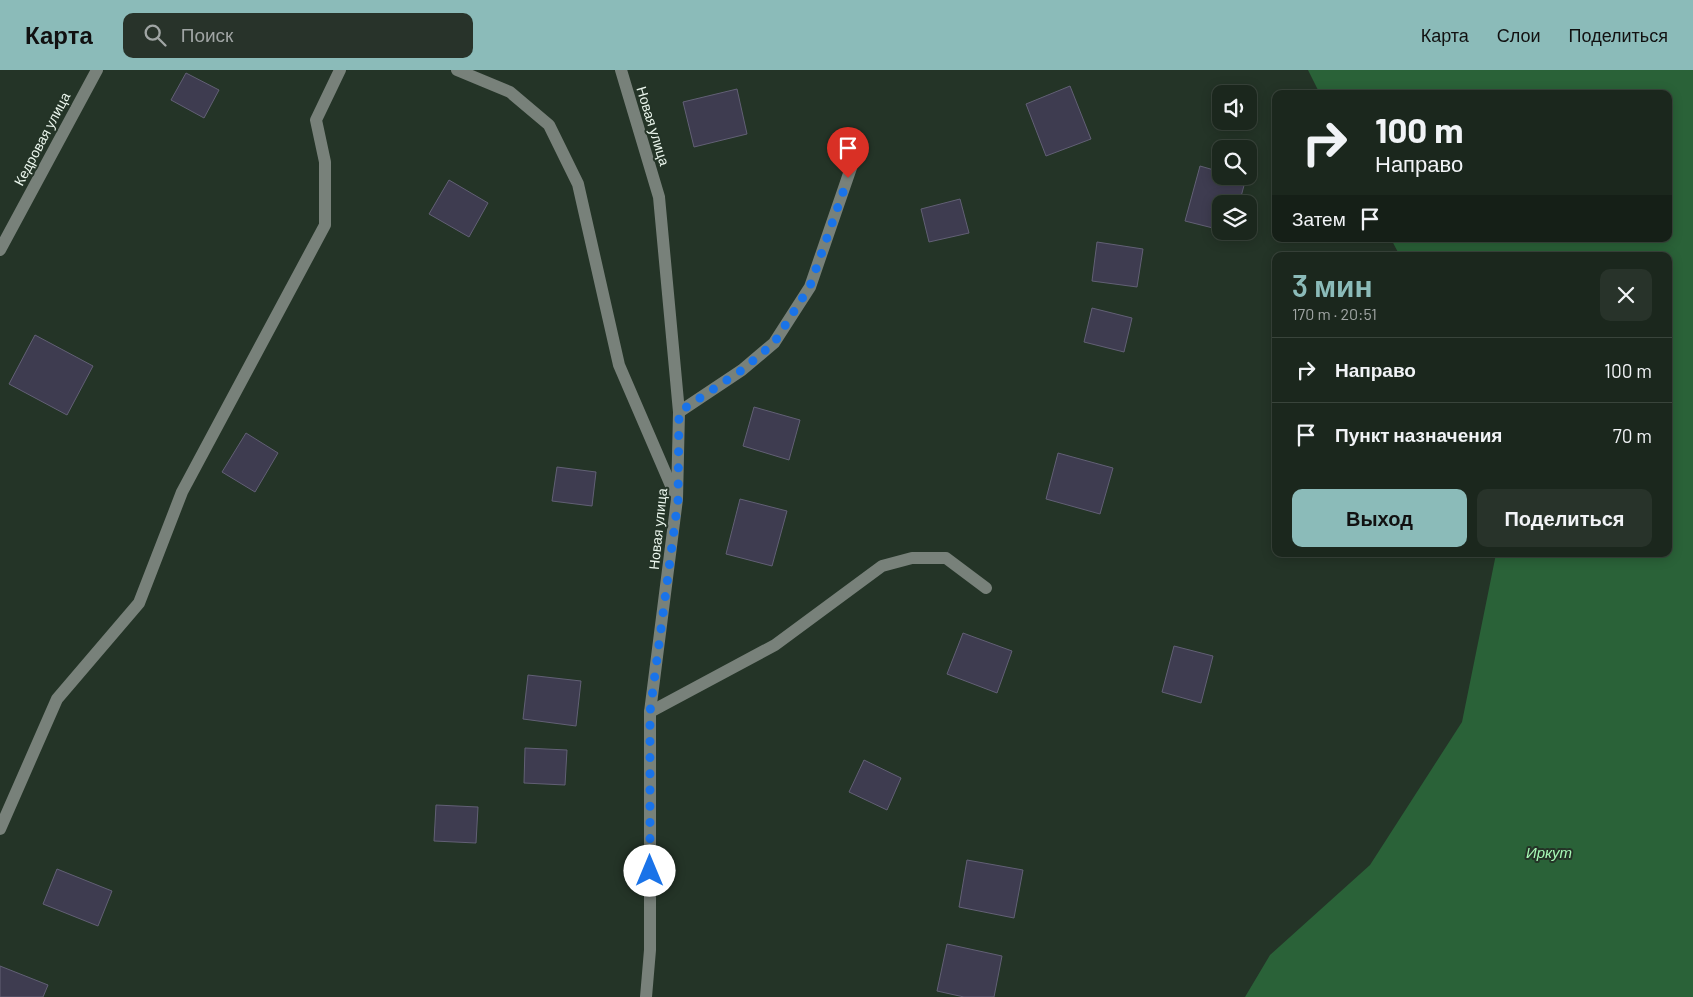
<!DOCTYPE html>
<html lang="ru">
<meta charset="utf-8">
<style>
body{margin:0;font-family:Barlow,sans-serif;background:#28332a;color:#f1f3f6;height:100vh;display:flex;flex-direction:column;font-size:19px;white-space:nowrap}
*{box-sizing:border-box;margin:0}
p{font-size:16px;color:#a0a5a4}
.icon{flex:none;width:28px;height:28px;fill:none;stroke:currentColor;stroke-width:2;stroke-linecap:round;stroke-linejoin:round}
.map{position:relative;flex:1;overflow:hidden}
.panel{position:absolute;left:1272px;top:182px;width:400px;height:305px;display:flex;flex-direction:column;background:#1b271d;border-radius:10px;box-shadow:0 2px 12px #0003,0 0 0 1px #39443b}
.panel>*{flex:none}
.banner{position:absolute;left:1272px;top:20px;width:400px;height:152px;border-radius:10px;box-shadow:0 2px 12px #0003,0 0 0 1px #39443b;background:#1b271d;color:#f1f3f6;overflow:hidden}
.fabs{position:absolute;left:1212px;top:15px;display:grid;gap:10px}
.fabs a{display:grid;place-items:center;width:45px;height:45px;border-radius:10px;background:#1b271d;box-shadow:0 2px 12px #0003,0 0 0 1px #39443b;font-size:25px}
.pin{position:absolute;display:grid;place-items:center;width:42px;height:42px;color:#fff;margin:-51px -21px;border-radius:50% 50% 50% 0;rotate:-45deg;box-shadow:0 0 5px #0007}
.pin .icon{rotate:45deg}
.me{position:absolute;width:55px;margin:-28px;rotate:0deg;stroke-linejoin:round;filter:drop-shadow(0 0 4px #0008)}
.turn{display:flex;align-items:center;gap:18px;height:105px;padding:0 20px;font-size:22px}
.turn .icon{width:65px;height:65px;stroke-width:2.5}
.turn b{display:block;font-size:35px;line-height:42px}
.then{display:flex;align-items:center;height:48px;padding:0 20px;background:#0003;gap:10px;font-size:19px}
.round{display:grid;place-items:center;flex:none;width:52px;height:52px;border-radius:10px;background:#28332a}
.headline{display:flex;align-items:center;justify-content:space-between;height:85px;padding:0 20px}
h1{font-size:30px;font-weight:600;line-height:38px;color:#8bbbb9}
.action{display:flex;gap:10px;margin-top:auto;padding:10px 20px}
.action a{flex:1;height:58px;border-radius:10px;background:#8bbbb9;color:#111;font-size:20px;font-weight:600;line-height:58px;text-align:center}
.action a+a{background:#28332a;color:#f1f3f6}
ul{padding:0;list-style:none}
li{display:flex;align-items:center;gap:15px;height:65px;padding:0 20px;border-top:1px solid #39443b}
li div{flex:1}
li b{display:block;font-size:19px}
li em{font-style:normal}
header{display:flex;align-items:center;gap:30px;box-sizing:border-box;height:70px;padding:0 25px;background:#8bbbb9;color:#111}
header strong{font-size:24px}
nav{display:flex;gap:28px;margin-inline-start:auto;font-size:18px}
.search{width:350px;height:45px;background:#28332a;display:flex;align-items:center;gap:12px;box-sizing:border-box;padding:0 18px;border-radius:10px;color:#a0a5a4;font-size:19px}
.map>svg:first-child{display:block}
.water{fill:#2a6238}
.building{fill:#3e3c50;stroke:#626075}
.lines{fill:none;stroke-linecap:round;stroke-linejoin:round}
.minor{stroke:#78817a;stroke-width:12}
.route{stroke:#1a73e8;stroke-width:9;stroke-dasharray:0 16.2}
.labels{text-anchor:middle;stroke-width:4;stroke-linejoin:round;paint-order:stroke}
.street-label{font-size:14px;fill:#ebf6ed;stroke:#243427}
.water-label{font-size:15px;font-style:italic;fill:#a7f9b6;stroke:#243427}
</style>
<header>
<strong>Карта</strong>
<div class="search"><svg class="icon" aria-label="search" viewBox="0 0 24 24"><circle cx="10" cy="10" r="6"/><path d="M15 15l6 6"/></svg>Поиск</div>
<nav><a>Карта</a><a>Слои</a><a>Поделиться</a></nav>
</header>
<div class="map">
<svg width="1693" height="927" viewBox="0 0 1693 927">
<rect width="100%" height="100%" fill="#243427"/>
<polygon class="water" points="1308,0 1693,0 1693,927 1245,927 1270,885 1370,795 1462,652 1496,484 1669,484 1669,186 1400,186 1391,169 1669,169 1669,24 1320,24"/>
<g class="building">
<polygon points="186,3 219,20 204,48 171,30"/>
<polygon points="1070,16 1091,69 1046,86 1026,34"/>
<polygon points="737,19 747,64 694,77 683,32"/>
<polygon points="1200,96 1221,102 1221,106 1246,108 1239,134 1221,134 1221,160 1185,151"/>
<polygon points="449,110 488,133 469,167 429,144"/>
<polygon points="960,129 969,163 929,172 921,139"/>
<polygon points="1097,172 1143,179 1137,217 1092,211"/>
<polygon points="1092,238 1132,248 1124,282 1084,272"/>
<polygon points="35,265 93,296 67,345 9,314"/>
<polygon points="754,337 800,350 789,390 743,376"/>
<polygon points="246,363 278,383 255,422 222,402"/>
<polygon points="1058,383 1113,398 1100,444 1046,429"/>
<polygon points="557,397 596,402 592,436 552,431"/>
<polygon points="740,429 787,441 772,496 726,484"/>
<polygon points="963,563 1012,581 997,623 947,604"/>
<polygon points="1174,576 1213,586 1201,633 1162,622"/>
<polygon points="528,605 581,611 576,656 523,649"/>
<polygon points="525,678 567,680 565,715 524,713"/>
<polygon points="864,690 901,708 887,740 849,722"/>
<polygon points="436,735 478,737 476,773 434,771"/>
<polygon points="967,790 1023,800 1014,848 959,837"/>
<polygon points="57,799 112,821 98,856 43,834"/>
<polygon points="947,874 1002,886 994,927 964,927 937,921"/>
<polygon points="0,896 48,915 43,927 0,927"/>
</g>
<g class="lines">
<g class="minor">
<polyline points="457,0 510,22 549,55 578,114 619,295 675,425"/>
<polyline points="621,0 659,127 679,342 677,429 650,642 650,880 646,927"/>
<polyline points="0,180 97,0"/>
<polyline points="679,342 742,300 774,273 810,217 854,89"/>
<polyline points="650,642 775,575 882,496 912,488 946,488 986,518"/>
<polyline points="0,759 57,629 139,533 182,422 325,155 325,92 316,50 340,0"/>
</g>
</g>
<g class="lines">
<polyline class="route" points="650,801 650,642 678,430 679,342 742,300 774,273 810,216 848,108"/>
</g>
<g class="labels">
<g class="street-label">
<text transform="translate(653 56) rotate(73)" y="5">Новая улица</text>
<text transform="translate(42 69) rotate(-62)" y="5">Кедровая улица</text>
<text transform="translate(658 459) rotate(-84)" y="5">Новая улица</text>
</g>
<g class="water-label">
<text x="1549" y="788">Иркут</text>
</g>
</g>
</svg>
<div class="fabs">
<a><svg class="icon" aria-label="sound" viewBox="0 0 24 24"><path d="M4 9h4l5-4v14l-5-4H4zM17 9q2 3 0 6"/></svg></a>
<a><svg class="icon" aria-label="search" viewBox="0 0 24 24"><circle cx="10" cy="10" r="6"/><path d="M15 15l6 6"/></svg></a>
<a><svg class="icon" aria-label="layers" viewBox="0 0 24 24"><path d="M12 4l9 5-9 5-9-5zM3 14l9 5 9-5"/></svg></a>
</div>
<div class="pin" style="left:848px;top:108px;background:#d93025"><svg class="icon" aria-label="arrive" viewBox="0 0 24 24"><path d="M6 21V4h12l-3 4 3 4H6"/></svg></div>
<svg class="me" style="left:650px;top:801px" viewBox="-20 -20 40 40"><circle r="19" fill="#fff"/><path d="M0-13L10 11 0 6-10 11z" fill="#1a73e8"/></svg>
<div class="banner">
<div class="turn"><svg class="icon" aria-label="right" viewBox="0 0 24 24"><path d="M7 20v-9h11M14 6l5 5-5 5"/></svg><div><b>100 m</b>Направо</div></div>
<div class="then">Затем<svg class="icon" aria-label="arrive" viewBox="0 0 24 24"><path d="M6 21V4h12l-3 4 3 4H6"/></svg></div>
</div>
<section class="panel">
<div class="headline"><div><h1>3 мин</h1><p>170 m · 20:51</p></div><a class="round"><svg class="icon" aria-label="close" viewBox="0 0 24 24"><path d="M6 6l12 12M18 6L6 18"/></svg></a></div>
<ul>
<li><svg class="icon" aria-label="right" viewBox="0 0 24 24"><path d="M7 20v-9h11M14 6l5 5-5 5"/></svg><div><b>Направо</b></div><em>100 m</em></li>
<li><svg class="icon" aria-label="arrive" viewBox="0 0 24 24"><path d="M6 21V4h12l-3 4 3 4H6"/></svg><div><b>Пункт назначения</b></div><em>70 m</em></li>
</ul>
<div class="action"><a>Выход</a><a>Поделиться</a></div>
</section>
</div>
